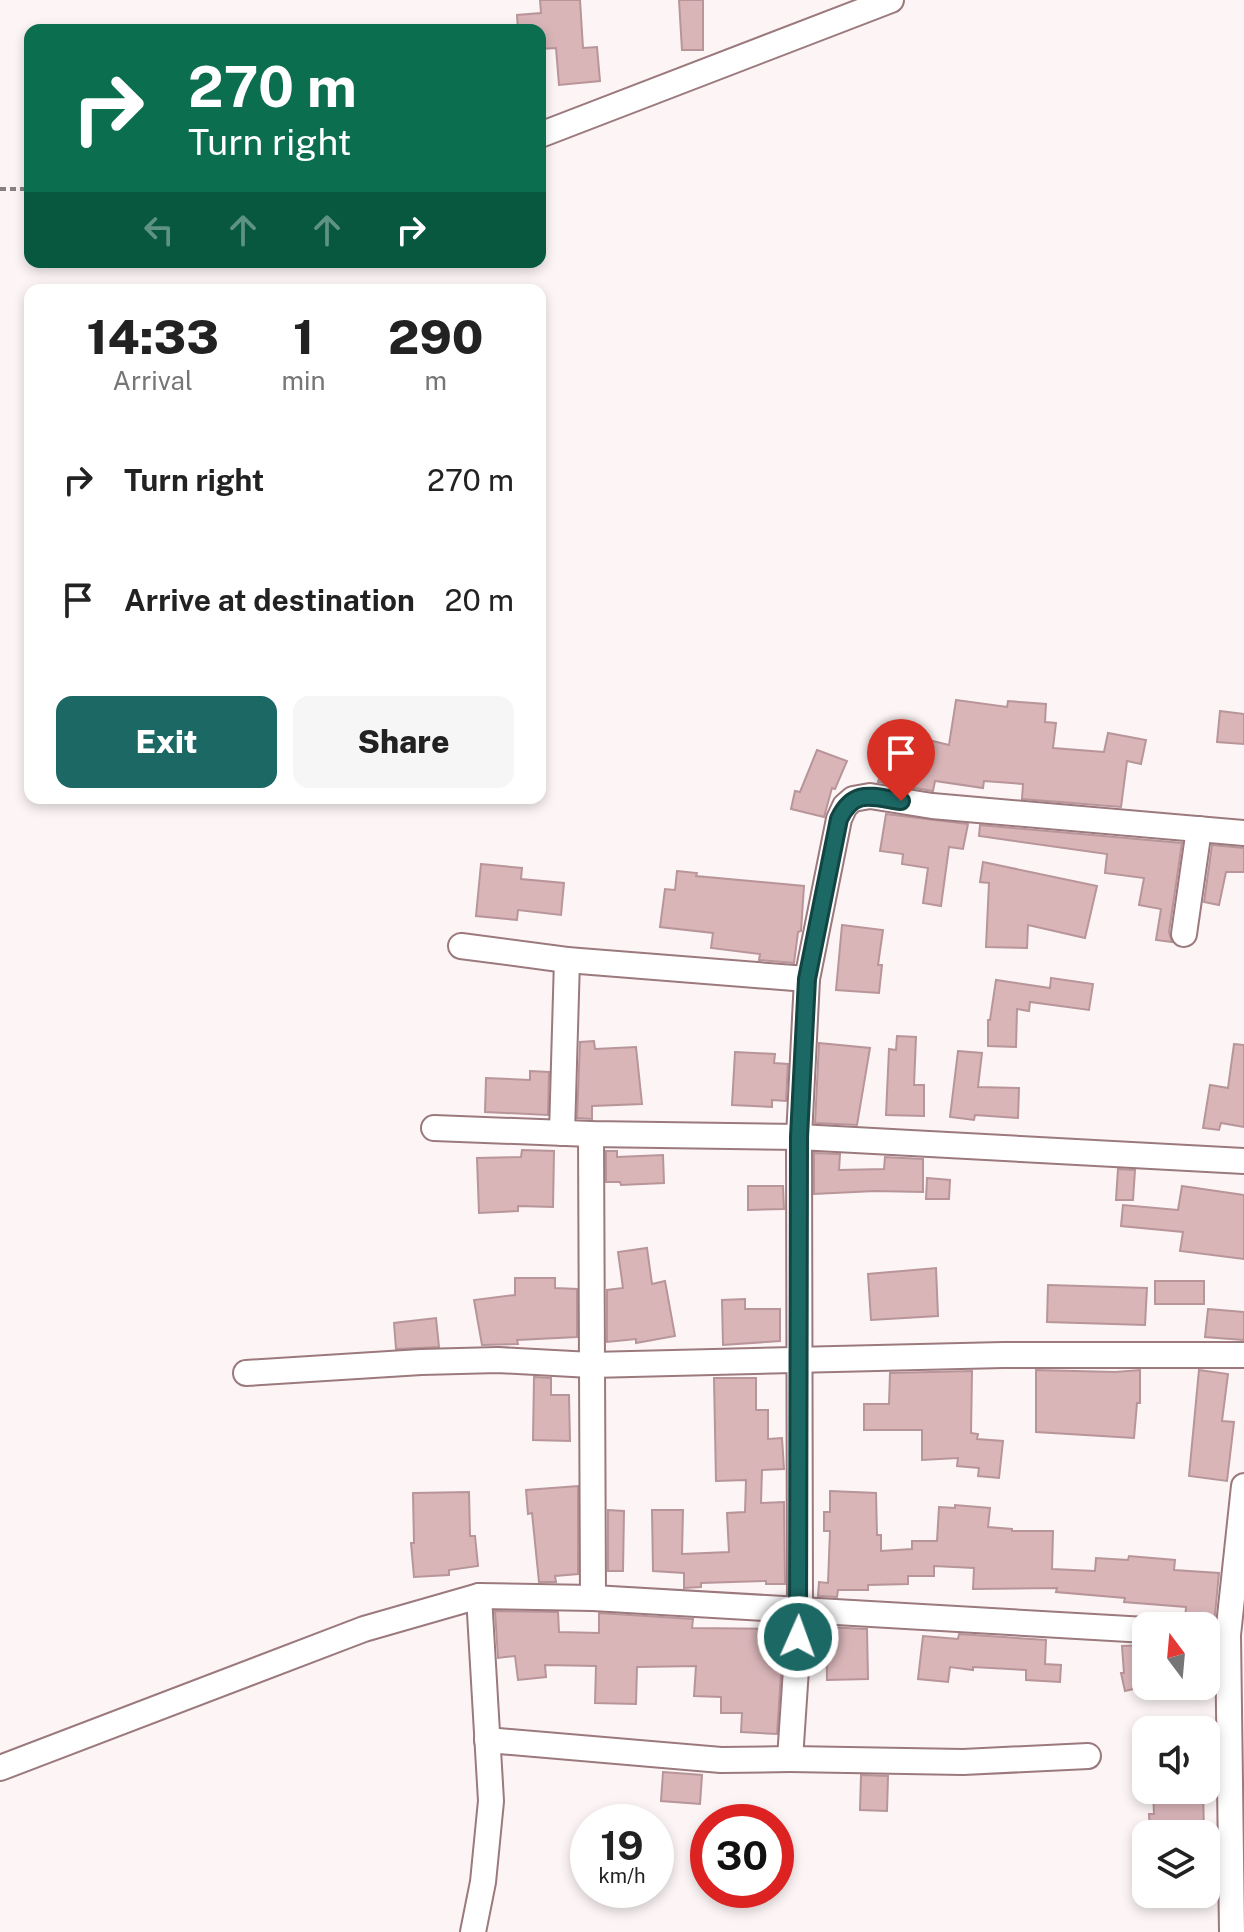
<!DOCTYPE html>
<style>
body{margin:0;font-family:"Public Sans",sans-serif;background:#f6f6f6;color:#222;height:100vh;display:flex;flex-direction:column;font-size:30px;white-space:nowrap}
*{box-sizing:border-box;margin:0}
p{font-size:26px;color:#767676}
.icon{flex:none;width:44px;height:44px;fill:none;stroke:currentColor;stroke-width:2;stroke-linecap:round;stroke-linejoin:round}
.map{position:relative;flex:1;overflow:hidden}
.details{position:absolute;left:24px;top:284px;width:522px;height:520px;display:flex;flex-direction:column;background:#fff;border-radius:16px;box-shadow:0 4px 12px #0003}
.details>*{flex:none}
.guide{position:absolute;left:24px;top:24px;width:522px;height:244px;border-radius:16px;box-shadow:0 4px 12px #0003;background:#0b6e4f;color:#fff;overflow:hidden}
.needle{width:52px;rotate:344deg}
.tools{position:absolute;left:1132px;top:1612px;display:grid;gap:16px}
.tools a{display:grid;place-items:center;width:88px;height:88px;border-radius:16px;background:#fff;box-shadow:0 4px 12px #0003;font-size:40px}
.speed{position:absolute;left:570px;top:1804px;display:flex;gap:16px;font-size:40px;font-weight:700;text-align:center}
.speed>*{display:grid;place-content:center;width:104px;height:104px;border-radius:50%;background:#fff;box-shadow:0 4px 12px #0003;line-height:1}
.speed small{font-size:20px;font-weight:400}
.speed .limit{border:12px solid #d22;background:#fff;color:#111}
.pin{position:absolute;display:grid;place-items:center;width:68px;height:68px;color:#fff;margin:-82px -34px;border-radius:50% 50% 50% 0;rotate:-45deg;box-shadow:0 0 8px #0007}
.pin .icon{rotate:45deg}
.me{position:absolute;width:88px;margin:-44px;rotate:2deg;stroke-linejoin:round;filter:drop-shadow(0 0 6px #0008)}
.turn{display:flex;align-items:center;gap:28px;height:168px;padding:0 32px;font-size:36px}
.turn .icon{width:104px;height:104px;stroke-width:2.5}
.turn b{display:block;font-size:56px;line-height:68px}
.lanes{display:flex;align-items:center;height:76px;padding:0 32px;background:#0003;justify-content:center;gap:40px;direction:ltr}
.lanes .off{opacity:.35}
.eta{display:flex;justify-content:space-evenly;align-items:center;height:136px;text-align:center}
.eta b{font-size:48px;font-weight:800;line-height:56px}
.button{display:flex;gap:16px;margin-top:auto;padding:16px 32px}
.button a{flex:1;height:92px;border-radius:16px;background:#1c6865;color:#fff;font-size:32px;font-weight:800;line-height:92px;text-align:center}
.button a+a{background:#f6f6f6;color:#222}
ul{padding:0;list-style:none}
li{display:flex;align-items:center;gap:24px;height:120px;padding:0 32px}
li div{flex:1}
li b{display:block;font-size:30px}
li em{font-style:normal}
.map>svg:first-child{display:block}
.building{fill:#d9b5b8;stroke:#b89599;stroke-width:2}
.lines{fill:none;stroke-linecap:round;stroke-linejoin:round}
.minor-casing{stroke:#9b797d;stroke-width:28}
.path{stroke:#897f81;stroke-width:4;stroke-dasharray:6 4;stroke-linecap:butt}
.minor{stroke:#fff;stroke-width:24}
.route-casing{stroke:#124442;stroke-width:20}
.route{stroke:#1c6865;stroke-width:14}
</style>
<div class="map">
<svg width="1244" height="1932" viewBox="0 0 1244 1932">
<rect width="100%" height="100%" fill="#fcf4f5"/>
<g class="building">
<polygon points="540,0 580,0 583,48 597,47 600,81 559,85 556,48 540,49 540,30 518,30 517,15 541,13"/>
<polygon points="679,0 703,0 703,50 682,50"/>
<polygon points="956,700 1007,707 1008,701 1046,704 1045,722 1056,723 1053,748 1104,752 1108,733 1146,740 1141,764 1127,761 1121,807 1022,799 1023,784 984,781 983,788 935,781 933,791 878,782 884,763 899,767 908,735 949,745"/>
<polygon points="1220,711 1244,714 1244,744 1217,742"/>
<polygon points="817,750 847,761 835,789 832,788 824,817 791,809 795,791 800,792"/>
<polygon points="886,814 968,824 963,849 949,847 941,906 923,903 928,868 902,864 903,854 880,851"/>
<polygon points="980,825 1182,843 1169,932 1172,942 1156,940 1161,909 1139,905 1144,878 1105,873 1107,854 979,836"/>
<polygon points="1212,845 1244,848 1244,872 1226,872 1219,905 1204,902"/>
<polygon points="983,862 1097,886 1085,938 1028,925 1027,948 986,947 989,883 980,882"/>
<polygon points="481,864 522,868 521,879 564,883 561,915 518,910 517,920 476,916"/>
<polygon points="677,871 697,873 696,876 804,886 801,931 798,932 794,963 759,960 760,954 711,948 713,933 660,927 665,889 675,890"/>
<polygon points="842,925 883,930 878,965 882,965 879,993 836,990"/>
<polygon points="1051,978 1093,984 1089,1010 1030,1002 1029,1011 1017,1009 1016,1047 988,1046 988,1020 990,1020 996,980 1050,988"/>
<polygon points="897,1036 916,1037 914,1085 924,1085 924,1116 886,1115 889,1049 896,1050"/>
<polygon points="594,1041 595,1049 636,1047 642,1104 592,1106 592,1119 577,1118 580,1042"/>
<polygon points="819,1043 870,1048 857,1125 815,1123"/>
<polygon points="1234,1044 1244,1045 1244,1127 1221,1123 1219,1130 1203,1128 1210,1085 1228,1088"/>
<polygon points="958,1051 982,1053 978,1087 1019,1088 1018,1118 975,1115 974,1120 950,1117"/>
<polygon points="735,1052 775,1054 774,1063 788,1064 786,1101 772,1100 772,1107 732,1105"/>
<polygon points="530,1071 549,1072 548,1115 485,1112 486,1078 530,1080"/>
<polygon points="522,1150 554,1151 553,1207 518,1206 518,1211 479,1213 477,1158 521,1157"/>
<polygon points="606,1151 617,1151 617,1157 663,1155 664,1183 621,1185 620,1182 606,1182"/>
<polygon points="814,1153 840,1154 839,1170 884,1169 885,1157 923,1159 923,1192 875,1191 814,1194"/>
<polygon points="1118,1169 1135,1170 1133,1200 1116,1200"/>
<polygon points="927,1178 950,1180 949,1199 926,1199"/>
<polygon points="748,1186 783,1186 784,1209 748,1210"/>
<polygon points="1182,1186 1244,1195 1244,1259 1180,1251 1183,1232 1121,1226 1123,1205 1178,1210"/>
<polygon points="647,1248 652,1284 665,1281 675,1336 636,1343 636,1339 607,1342 607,1290 623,1288 618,1252"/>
<polygon points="936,1268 938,1316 871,1320 868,1274"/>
<polygon points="515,1278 555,1278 555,1288 577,1289 577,1337 517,1340 518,1344 482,1345 474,1300 515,1295"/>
<rect x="1155" y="1281" width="49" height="23"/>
<polygon points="1048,1285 1147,1288 1145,1325 1047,1322"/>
<polygon points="745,1299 745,1309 780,1309 780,1341 723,1345 722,1300"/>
<polygon points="1208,1309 1244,1312 1244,1340 1205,1337"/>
<polygon points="436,1318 439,1347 396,1349 394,1323"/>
<polygon points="1036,1370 1115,1372 1140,1370 1140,1403 1137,1403 1134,1438 1036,1432"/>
<polygon points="1199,1370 1228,1374 1222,1421 1234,1422 1227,1481 1189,1476"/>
<polygon points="972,1371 971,1433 978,1434 977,1439 1003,1441 999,1478 978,1476 979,1468 957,1466 958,1458 922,1460 922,1430 864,1430 864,1404 889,1404 890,1373"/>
<polygon points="534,1377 551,1378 551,1395 569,1395 570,1441 533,1440"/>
<polygon points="714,1378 756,1378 756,1410 768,1410 768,1439 782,1438 784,1469 762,1470 761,1503 784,1502 785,1584 766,1584 766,1581 701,1583 701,1587 684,1588 684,1573 653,1571 652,1510 683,1510 682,1554 729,1552 727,1513 745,1512 746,1480 716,1481"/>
<polygon points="578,1486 578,1574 555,1576 556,1582 539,1582 532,1513 528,1514 526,1490"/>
<polygon points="830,1491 876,1493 877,1535 881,1535 881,1551 912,1549 912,1541 937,1541 939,1507 955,1508 955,1505 990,1508 988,1527 1012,1529 1012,1531 1053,1531 1052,1569 1095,1571 1096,1558 1128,1560 1129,1556 1175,1560 1174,1570 1219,1573 1214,1625 1185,1622 1186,1607 1124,1602 1125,1598 1056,1592 1057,1588 973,1589 974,1568 934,1566 934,1576 908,1576 908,1584 868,1585 868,1590 838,1590 837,1597 818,1596 819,1582 828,1583 830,1531 824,1531 824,1512 830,1512"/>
<polygon points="469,1492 470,1536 475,1536 478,1566 449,1570 449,1575 414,1577 411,1543 414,1543 413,1493"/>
<polygon points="608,1510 624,1511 623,1571 608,1571"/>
<polygon points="495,1611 558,1612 559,1632 599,1633 599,1613 693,1619 692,1628 784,1629 777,1734 741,1732 742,1713 721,1713 721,1697 694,1696 696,1666 637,1667 636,1704 595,1703 596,1666 545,1665 546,1677 518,1680 515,1656 498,1658"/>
<polygon points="826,1627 867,1629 868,1679 827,1680"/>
<polygon points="959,1634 1046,1640 1045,1664 1061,1665 1060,1682 1026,1680 1026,1670 973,1667 973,1670 950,1667 948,1682 918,1679 923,1636 958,1639"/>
<polygon points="1146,1645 1146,1686 1125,1691 1121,1673 1124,1673 1122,1646"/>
<polygon points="663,1772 702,1775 700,1804 661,1801"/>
<polygon points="861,1775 888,1776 887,1811 860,1810"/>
<polygon points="1153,1790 1203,1790 1204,1834 1150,1834 1149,1814 1154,1814"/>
</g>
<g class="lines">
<g class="minor-casing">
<g id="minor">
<polyline points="540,135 891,0"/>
<polyline points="1184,934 1199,829"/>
<polyline points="461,946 567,960 807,979"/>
<polyline points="434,1128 591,1134 799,1137 807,979 839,819 845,806 853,799 870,796 932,806 1244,833"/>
<polyline points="562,1133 567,960"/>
<polyline points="591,1134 593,1598"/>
<polyline points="246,1373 421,1362 498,1360 591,1365 1003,1355 1244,1355"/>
<polyline points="487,1740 721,1760 790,1759 800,1609 799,1137 1244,1161"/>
<polyline points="790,1759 963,1762 1088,1756"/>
<polyline points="0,1768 364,1629 479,1596 593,1598 1146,1630"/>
<polyline points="473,1932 483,1882 491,1801 479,1596"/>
<polyline points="1232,1932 1228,1635 1244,1486"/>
</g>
</g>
<polyline class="path" points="0,189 30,189"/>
<use href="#minor" class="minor"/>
</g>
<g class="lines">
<g class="route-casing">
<path id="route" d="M798 1637 799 1137 807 979 839 819C854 788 872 797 901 801"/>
</g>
<use href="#route" class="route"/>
</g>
</svg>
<div class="tools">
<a><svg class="needle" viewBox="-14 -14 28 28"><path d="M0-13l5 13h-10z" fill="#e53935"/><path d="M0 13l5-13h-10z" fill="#767676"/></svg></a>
<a><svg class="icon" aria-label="sound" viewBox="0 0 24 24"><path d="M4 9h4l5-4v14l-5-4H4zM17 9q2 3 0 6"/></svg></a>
<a><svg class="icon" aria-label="layers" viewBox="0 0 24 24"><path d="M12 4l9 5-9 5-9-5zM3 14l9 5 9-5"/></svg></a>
</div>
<div class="speed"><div>19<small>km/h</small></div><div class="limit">30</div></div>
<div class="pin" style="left:901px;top:801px;background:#d93025"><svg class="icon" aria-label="arrive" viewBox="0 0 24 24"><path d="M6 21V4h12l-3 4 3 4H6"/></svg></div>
<svg class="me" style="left:798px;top:1637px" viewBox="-20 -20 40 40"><circle r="17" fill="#1c6865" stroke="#fff" stroke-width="3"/><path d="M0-11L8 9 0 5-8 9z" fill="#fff"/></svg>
<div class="guide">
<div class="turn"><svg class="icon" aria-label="right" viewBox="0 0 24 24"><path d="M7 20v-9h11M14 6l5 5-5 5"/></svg><div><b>270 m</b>Turn right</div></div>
<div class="lanes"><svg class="icon off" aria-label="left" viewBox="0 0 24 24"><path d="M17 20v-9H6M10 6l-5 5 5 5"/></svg><svg class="icon off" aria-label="ahead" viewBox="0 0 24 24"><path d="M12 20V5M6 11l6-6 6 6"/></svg><svg class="icon off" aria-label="ahead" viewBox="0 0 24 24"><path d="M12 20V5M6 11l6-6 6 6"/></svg><svg class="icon" aria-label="right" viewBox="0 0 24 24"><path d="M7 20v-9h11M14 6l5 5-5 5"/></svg></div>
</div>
<section class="details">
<div class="eta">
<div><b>14:33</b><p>Arrival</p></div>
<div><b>1</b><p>min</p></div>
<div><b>290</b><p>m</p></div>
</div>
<ul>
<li><svg class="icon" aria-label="right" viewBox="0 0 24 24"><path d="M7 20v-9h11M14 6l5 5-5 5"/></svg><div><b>Turn right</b></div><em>270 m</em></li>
<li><svg class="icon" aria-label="arrive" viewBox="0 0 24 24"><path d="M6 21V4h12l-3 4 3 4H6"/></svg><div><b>Arrive at destination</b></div><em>20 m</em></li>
</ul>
<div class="button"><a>Exit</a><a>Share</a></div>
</section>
</div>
